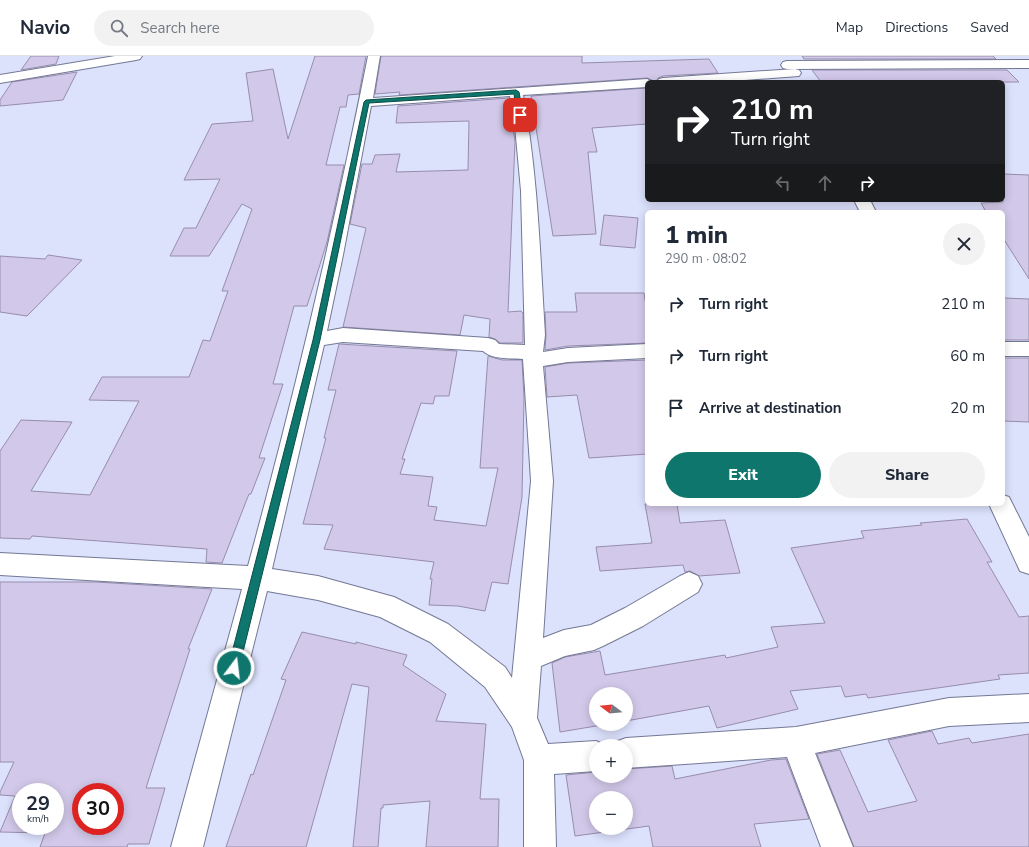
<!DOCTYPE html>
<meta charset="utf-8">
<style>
body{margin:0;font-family:"Nunito Sans",sans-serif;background:#f2f2f3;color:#1f2937;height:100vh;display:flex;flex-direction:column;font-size:15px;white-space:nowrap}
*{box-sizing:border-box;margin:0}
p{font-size:13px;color:#747a83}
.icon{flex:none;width:22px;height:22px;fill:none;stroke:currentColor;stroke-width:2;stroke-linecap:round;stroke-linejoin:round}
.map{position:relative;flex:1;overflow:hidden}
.side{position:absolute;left:645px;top:154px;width:360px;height:296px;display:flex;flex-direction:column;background:#fff;border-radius:6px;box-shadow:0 2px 10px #0003}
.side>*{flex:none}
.banner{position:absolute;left:645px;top:24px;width:360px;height:122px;border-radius:6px;box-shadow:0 2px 10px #0003;background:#202124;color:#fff;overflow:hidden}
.needle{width:26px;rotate:286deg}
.buttons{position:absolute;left:589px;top:631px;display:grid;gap:8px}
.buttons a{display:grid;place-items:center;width:44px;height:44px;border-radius:50%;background:#fff;box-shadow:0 2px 10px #0003;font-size:20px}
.speed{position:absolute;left:12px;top:727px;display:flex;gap:8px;font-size:20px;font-weight:700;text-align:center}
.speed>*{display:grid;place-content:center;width:52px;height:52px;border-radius:50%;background:#fff;box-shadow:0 2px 10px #0003;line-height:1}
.speed small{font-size:10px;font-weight:400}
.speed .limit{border:6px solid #d22;background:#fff;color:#111}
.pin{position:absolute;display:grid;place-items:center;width:34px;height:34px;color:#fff;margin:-17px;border-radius:8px;box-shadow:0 2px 6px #0006}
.me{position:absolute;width:44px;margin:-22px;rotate:15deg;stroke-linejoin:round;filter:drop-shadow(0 0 3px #0008)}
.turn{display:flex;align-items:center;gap:14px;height:84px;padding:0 20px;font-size:18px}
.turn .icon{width:52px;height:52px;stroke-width:2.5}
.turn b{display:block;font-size:28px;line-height:34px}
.lanes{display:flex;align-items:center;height:38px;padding:0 20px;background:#0003;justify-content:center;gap:20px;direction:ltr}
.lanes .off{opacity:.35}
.round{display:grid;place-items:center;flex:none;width:42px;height:42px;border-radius:21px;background:#f2f2f3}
.summary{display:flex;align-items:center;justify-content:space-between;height:68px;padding:0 20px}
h1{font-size:24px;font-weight:800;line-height:30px}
.button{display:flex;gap:8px;margin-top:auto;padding:8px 20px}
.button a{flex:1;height:46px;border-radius:24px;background:#0f766e;color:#fff;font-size:16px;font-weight:800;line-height:46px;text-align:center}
.button a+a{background:#f2f2f3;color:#1f2937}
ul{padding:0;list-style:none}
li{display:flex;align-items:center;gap:12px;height:52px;padding:0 20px}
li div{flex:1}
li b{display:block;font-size:15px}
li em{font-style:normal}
header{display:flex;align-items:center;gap:24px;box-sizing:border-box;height:56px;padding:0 20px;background:#fff;border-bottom:1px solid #e0e1e3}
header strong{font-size:19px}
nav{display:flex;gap:22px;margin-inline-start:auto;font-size:14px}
.search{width:280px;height:36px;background:#f2f2f3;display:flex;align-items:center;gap:10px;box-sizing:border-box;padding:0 14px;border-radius:22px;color:#747a83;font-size:15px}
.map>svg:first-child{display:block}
.building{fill:#d2c8e9;stroke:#978dab;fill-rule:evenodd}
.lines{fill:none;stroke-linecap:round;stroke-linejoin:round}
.minor-casing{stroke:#737895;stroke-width:2}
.minor{fill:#fff;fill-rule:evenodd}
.route{fill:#0f766e;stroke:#0a4d48}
</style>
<header>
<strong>Navio</strong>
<div class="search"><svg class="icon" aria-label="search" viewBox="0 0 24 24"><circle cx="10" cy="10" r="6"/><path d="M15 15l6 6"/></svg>Search here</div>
<nav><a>Map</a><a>Directions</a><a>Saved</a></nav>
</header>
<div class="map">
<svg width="1029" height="791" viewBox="0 0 1029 791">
<rect width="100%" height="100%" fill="#dce1fc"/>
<g class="building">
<polygon points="31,0 59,0 56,8 21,14"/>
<polygon points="315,0 366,0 359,38 348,39 346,51 340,51 326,109 344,109 327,186 307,250 294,250 273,328 283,328 259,402 265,402 251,438 249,438 222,507 206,506 207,493 32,480 30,483 0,482 0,395 21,364 72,366 31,435 90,439 139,345 89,344 102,321 189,321 203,284 210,285 228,235 222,235 252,153 242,148 209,200 170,200 184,172 196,172 220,123 184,124 212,68 253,65 246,17 273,13 288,83"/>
<polygon points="381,0 582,0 582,7 709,3 718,17 663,20 658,22 656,26 647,22 399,39 400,36 375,38"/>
<polygon points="802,0 993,0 996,3 804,3"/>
<polygon points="812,14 1007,14 1019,26 821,26"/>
<polygon points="77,16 63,44 0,50 0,44 12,26"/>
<polygon points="647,32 647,68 592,72 597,96 588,96 596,178 553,180 531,40"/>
<polygon points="509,42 515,86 508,256 521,255 523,257 523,287 500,287 495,283 489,281 490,263 464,259 460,279 343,271 366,172 350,168 362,108 372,108 375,99 400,98 396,116 468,114 469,65 396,67 398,50"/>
<polygon points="1003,118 1029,119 1029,223 1003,182 1003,156 986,156 981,147 1003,146"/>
<polygon points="604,159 638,162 635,192 600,189"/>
<polygon points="48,199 82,204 27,260 0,256 0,200 45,203"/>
<polygon points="575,237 644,237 647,257 647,287 568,290 545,294 546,279 545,256 577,256"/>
<polygon points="1003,242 1029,243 1029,284 1003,284"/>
<polygon points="339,288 457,295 449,340 435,340 433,348 421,347 402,403 405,403 400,418 433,421 428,450 437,451 434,464 486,470 498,412 480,412 488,300 502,304 522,304 524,342 522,441 508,528 492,526 485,555 458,550 429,549 432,523 430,523 434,506 324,493 333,469 303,468 326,382 324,382 336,334 328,334"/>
<polygon points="1003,302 1029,302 1029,366 1003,365"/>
<polygon points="647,304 647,398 589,402 577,339 547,341 545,311 568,307"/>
<polygon points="645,448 677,448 680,467 725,464 740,517 699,520 690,515 685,516 683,509 600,515 596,491 652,487"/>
<polygon points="967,463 992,506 987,506 1019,561 1029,560 1029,617 998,619 1000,623 868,642 866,638 845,641 841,630 790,635 798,653 717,672 709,650 626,665 626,638 596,638 596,668 608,668 560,676 552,607 565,601 600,595 605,619 725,599 726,602 778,591 771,571 825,567 791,492 864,482 861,475 922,469 920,467"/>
<path d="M0 526H96L212 533 188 593H190L146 732H165L149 788H128L127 791H40L45 777 0 776 15 740 0 739V736L14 706H0ZM21 736H55V770H21ZM81 736H115V770H81Z"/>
<polygon points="302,576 356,588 356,586 407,599 403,609 446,638 436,665 486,668 480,743 499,743 498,791 426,791 430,745 383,749 383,752 381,752 378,791 353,791 369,631 352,628 306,791 226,791 251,718 253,719 286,624 281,623"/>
<polygon points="932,675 938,688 969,682 972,687 1029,678 1029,791 854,791 817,698 840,694 868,756 917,745 888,684"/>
<path d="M786 703 809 763 754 768 761 791H653L649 770 575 780 566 719 596 716V720H626V713L672 710 675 723 771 704ZM596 742H626V772H596Z"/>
</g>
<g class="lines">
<g class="minor-casing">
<g id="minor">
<polygon points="115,0 142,0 140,3 136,4 0,27 0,19"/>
<path d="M368 0H380L373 42 647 23 653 26H647V31L523 39C538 118 540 199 545 279L543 296 568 292 647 288V302L568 306 543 310 553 425 543 582 564 574 591 569 625 552 680 520 689 516 698 520 702 528 698 536 643 570 603 590 594 594 565 600 541 610 537 662 548 688 596 685 607 690H596V715L554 718 556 791H524V704L512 671 485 631 430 586 380 561 318 544 267 535 203 791H171L242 533 0 519V497L248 510C294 341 334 172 368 0ZM510 40 515 70 521 135 525 289 499 288 495 284 488 282 343 272 327 275 343 199 371 50ZM343 286 483 295C493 304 511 302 523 303L531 425 512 622 505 611 448 568 394 541 318 520 272 513 324 289Z"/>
<polygon points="1029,4 1029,12 787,13 783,12 781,9 783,6 787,5"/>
<polygon points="795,13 799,14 801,17 799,20 718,26 657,26 659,23 663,22"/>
<polygon points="854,144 870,144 876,156 860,156"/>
<rect x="1003" y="286" width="26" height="14"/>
<polygon points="1003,439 1009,441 1029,481 1029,518 1020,515 989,448 1003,448"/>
<polygon points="1029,638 1029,666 949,670 815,697 853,791 821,791 787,701 626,712 626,690 614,690 615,686 626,682 796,671 949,642"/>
</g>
</g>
<use href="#minor" class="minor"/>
</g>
<polygon class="route" points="516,34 519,36 523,59 520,61 517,59 514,38 369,47 320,284 239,612 238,616 234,617 230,616 228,612 313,284 364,46 366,44"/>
</svg>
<div class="buttons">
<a><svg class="needle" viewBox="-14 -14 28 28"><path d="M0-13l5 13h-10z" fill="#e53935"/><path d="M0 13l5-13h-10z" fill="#747a83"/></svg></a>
<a>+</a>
<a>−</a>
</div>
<div class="speed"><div>29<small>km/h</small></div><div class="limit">30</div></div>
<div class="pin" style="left:520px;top:59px;background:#d93025"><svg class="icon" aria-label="arrive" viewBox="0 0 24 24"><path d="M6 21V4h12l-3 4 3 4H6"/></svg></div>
<svg class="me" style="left:234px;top:612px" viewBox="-20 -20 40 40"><circle r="17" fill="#0f766e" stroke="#fff" stroke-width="3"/><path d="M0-11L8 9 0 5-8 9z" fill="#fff"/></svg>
<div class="banner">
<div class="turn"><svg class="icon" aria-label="right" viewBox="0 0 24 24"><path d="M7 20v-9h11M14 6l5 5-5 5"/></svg><div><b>210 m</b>Turn right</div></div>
<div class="lanes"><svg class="icon off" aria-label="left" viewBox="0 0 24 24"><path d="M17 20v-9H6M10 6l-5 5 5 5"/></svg><svg class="icon off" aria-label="ahead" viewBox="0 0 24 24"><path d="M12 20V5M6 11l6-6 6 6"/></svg><svg class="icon" aria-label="right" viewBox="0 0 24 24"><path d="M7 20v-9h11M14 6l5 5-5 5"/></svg></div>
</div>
<section class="side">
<div class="summary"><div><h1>1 min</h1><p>290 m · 08:02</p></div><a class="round"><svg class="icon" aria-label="close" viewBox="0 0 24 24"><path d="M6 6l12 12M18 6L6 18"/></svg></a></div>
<ul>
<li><svg class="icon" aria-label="right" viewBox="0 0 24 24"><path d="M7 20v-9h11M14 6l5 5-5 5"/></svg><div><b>Turn right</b></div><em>210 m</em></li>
<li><svg class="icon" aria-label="right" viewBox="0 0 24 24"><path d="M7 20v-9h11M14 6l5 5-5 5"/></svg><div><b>Turn right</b></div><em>60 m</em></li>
<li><svg class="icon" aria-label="arrive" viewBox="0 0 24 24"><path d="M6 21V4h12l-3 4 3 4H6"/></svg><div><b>Arrive at destination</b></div><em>20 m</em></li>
</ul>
<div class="button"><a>Exit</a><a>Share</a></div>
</section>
</div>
